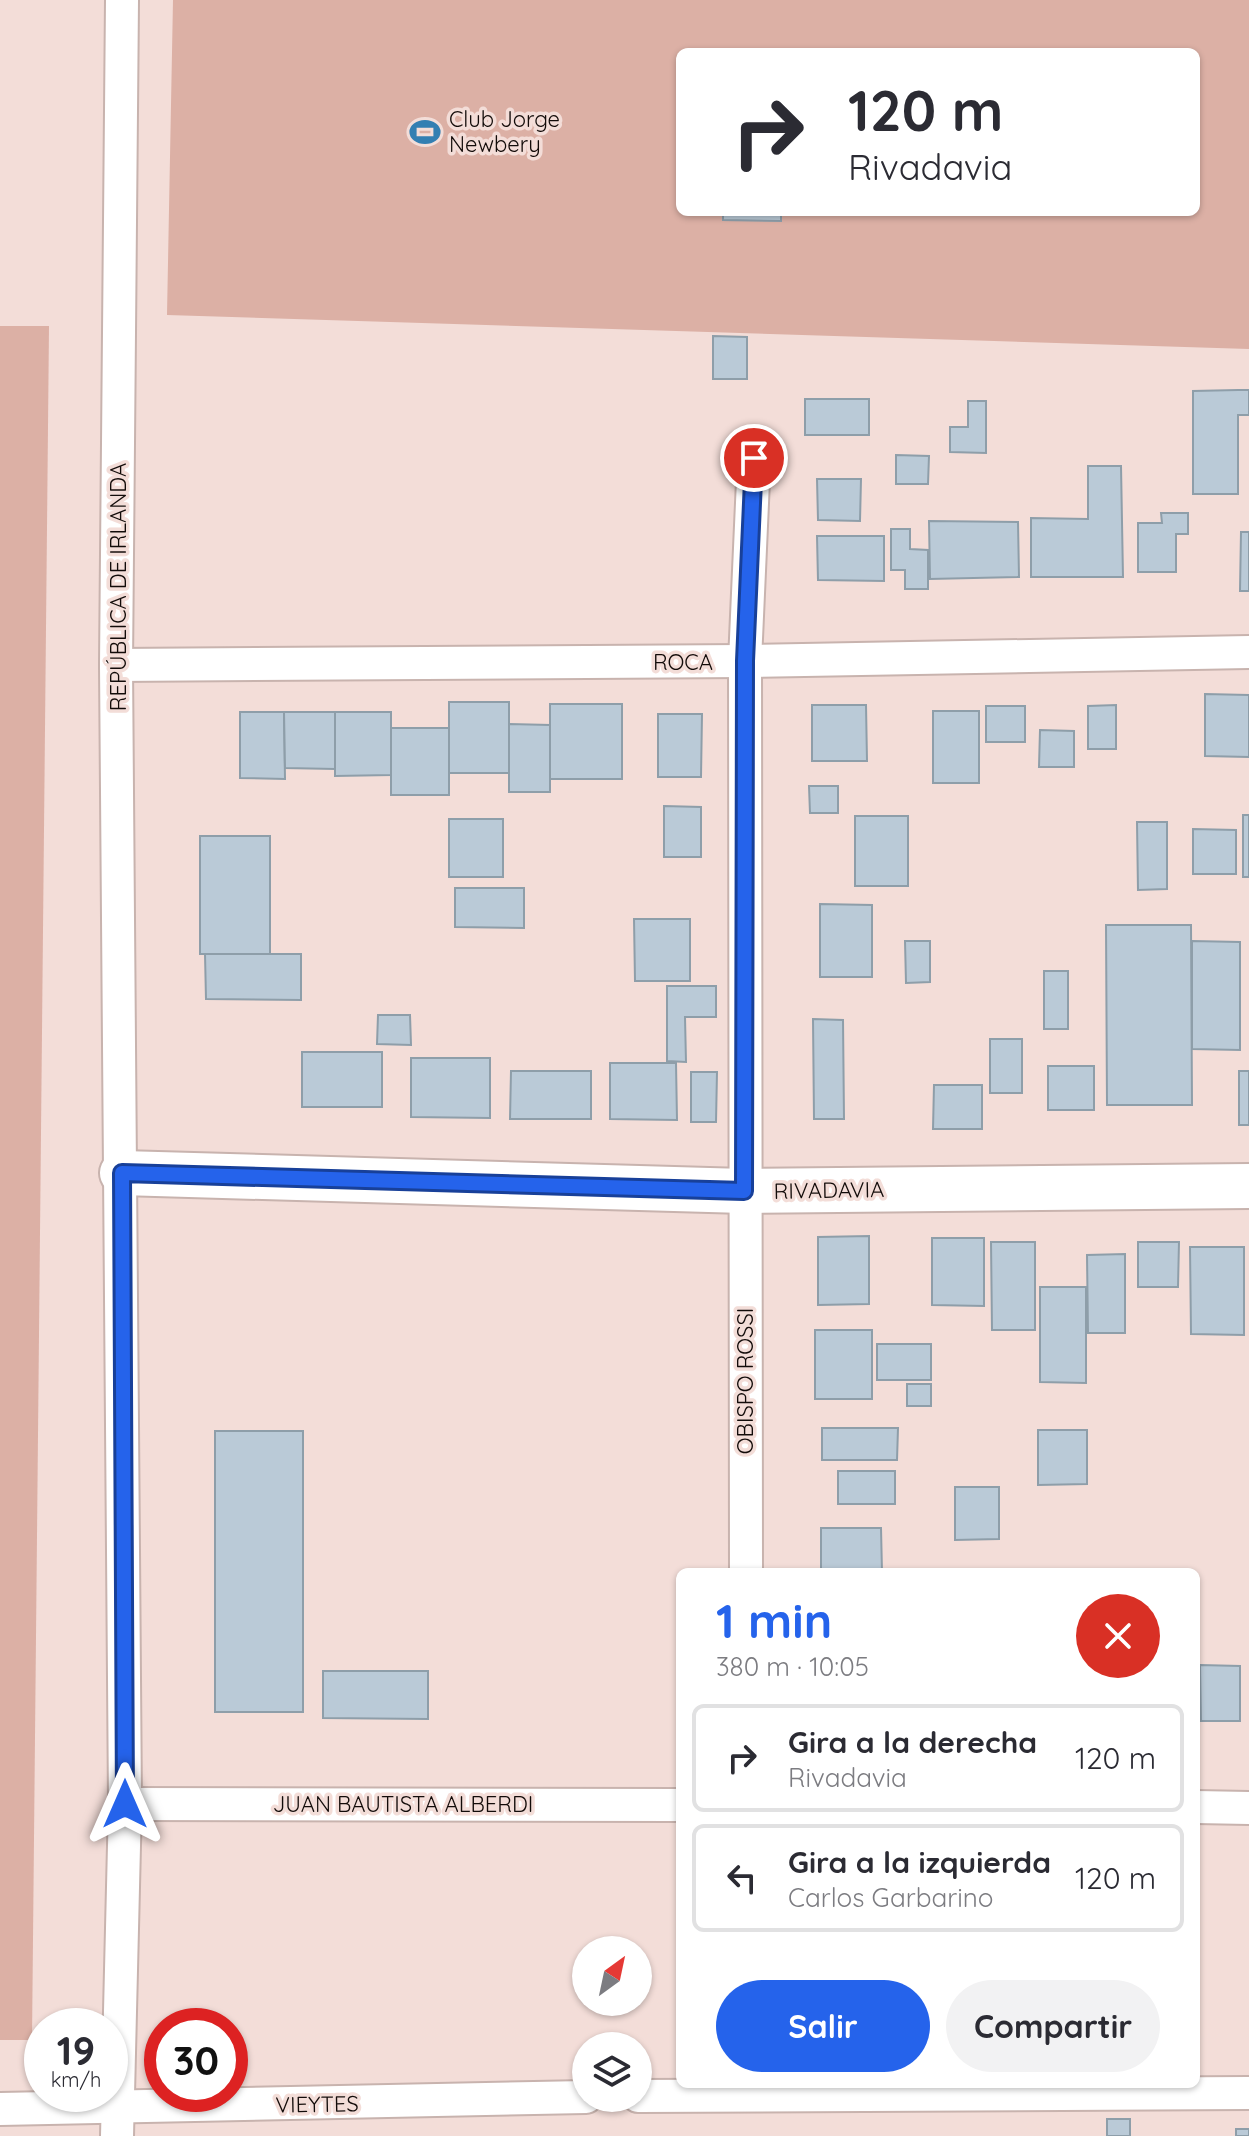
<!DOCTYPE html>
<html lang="es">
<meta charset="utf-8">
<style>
body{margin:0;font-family:Quicksand,sans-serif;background:#f2f2f3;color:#2b2b33;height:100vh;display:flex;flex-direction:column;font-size:30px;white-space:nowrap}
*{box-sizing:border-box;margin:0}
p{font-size:26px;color:#7c7c81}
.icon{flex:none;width:44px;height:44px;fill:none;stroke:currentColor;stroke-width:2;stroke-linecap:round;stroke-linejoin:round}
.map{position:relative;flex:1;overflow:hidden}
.drawer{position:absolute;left:676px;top:1568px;width:524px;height:520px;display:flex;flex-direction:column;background:#fff;border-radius:12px;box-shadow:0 2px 6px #0004}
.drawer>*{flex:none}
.top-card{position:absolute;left:676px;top:48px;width:524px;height:168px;border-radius:12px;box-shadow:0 2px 6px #0004;background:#fff;color:#2b2b33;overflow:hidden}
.needle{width:52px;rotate:33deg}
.controls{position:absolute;left:572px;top:1936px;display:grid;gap:16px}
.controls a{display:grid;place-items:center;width:80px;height:80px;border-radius:50%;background:#fff;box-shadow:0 2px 6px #0004;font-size:40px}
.speed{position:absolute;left:24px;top:2008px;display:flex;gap:16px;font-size:40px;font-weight:700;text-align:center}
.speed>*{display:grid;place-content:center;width:104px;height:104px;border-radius:50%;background:#fff;box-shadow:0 2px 6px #0004;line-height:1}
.speed small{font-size:20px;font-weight:400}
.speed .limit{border:12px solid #d22;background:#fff;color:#111}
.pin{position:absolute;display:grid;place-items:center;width:68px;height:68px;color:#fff;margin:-34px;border:4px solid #fff;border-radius:50%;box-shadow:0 2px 8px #0007}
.me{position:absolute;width:88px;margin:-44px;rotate:0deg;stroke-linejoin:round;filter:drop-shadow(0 0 6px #0008)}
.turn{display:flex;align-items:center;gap:28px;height:168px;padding:0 40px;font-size:36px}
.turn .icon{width:104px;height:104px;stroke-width:2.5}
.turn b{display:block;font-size:56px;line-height:68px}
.round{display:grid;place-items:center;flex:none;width:84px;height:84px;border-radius:42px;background:#f2f2f3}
.overview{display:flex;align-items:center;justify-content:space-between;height:136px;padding:0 40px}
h1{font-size:48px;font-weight:700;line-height:60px;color:#2563eb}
.button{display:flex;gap:16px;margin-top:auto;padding:16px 40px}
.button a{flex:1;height:92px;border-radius:48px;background:#2563eb;color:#fff;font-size:32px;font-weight:700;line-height:92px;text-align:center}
.button a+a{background:#f2f2f3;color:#2b2b33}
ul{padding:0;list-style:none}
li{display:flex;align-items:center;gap:24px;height:108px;margin:0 16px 12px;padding:0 24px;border:4px solid #e1e1e2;border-radius:12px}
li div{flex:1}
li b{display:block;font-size:30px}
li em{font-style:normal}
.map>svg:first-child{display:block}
.green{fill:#dcb0a5;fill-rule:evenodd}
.building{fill:#bacad7;stroke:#8e9ea9;stroke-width:2}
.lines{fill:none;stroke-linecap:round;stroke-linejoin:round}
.street-casing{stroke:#c8b3ae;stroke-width:36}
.secondary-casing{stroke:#c8b3ae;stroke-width:48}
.street{stroke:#fff;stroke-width:32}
.secondary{stroke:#fff;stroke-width:44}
.route-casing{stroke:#184099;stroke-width:20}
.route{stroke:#2563eb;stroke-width:14}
.labels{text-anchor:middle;stroke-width:7;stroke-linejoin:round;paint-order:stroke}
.poi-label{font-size:22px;fill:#120b09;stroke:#f3ddd8;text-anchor:start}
.street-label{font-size:22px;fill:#120b09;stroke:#f3ddd8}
</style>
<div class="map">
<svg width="1249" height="2136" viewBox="0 0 1249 2136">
<rect width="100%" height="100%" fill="#f3ddd8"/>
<g class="green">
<path d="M173 0H1249V349L167 315ZM680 52H1196V212H680Z"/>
<polygon points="0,326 49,326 32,2040 0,2040"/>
</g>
<g class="building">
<polygon points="723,212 781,212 781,221 723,220"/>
<polygon points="713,336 747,337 747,379 713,379"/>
<polygon points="1238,390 1249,390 1249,415 1238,415 1238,494 1193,494 1193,391"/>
<rect x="805" y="399" width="64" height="36"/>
<polygon points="968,401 986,401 986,453 950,452 950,427 968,427"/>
<polygon points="896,455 929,456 928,484 896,484"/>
<polygon points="1088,466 1121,466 1123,577 1031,577 1031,518 1088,519"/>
<polygon points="817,479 861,479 860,521 818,520"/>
<polygon points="1161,513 1188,513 1188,534 1176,534 1176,572 1138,572 1138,523 1162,523"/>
<polygon points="929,521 1018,522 1019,577 930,579"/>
<polygon points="891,529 910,529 910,549 928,550 928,589 905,589 905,570 891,570"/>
<polygon points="1241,532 1249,532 1249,591 1240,591"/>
<polygon points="817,536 884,536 884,581 818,580"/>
<polygon points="1205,694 1249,695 1249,757 1205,756"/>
<rect x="449" y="702" width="60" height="71"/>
<rect x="550" y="704" width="72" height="75"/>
<polygon points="812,705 866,705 867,761 812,761"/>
<polygon points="1116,705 1116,749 1088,749 1088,706"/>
<rect x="986" y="706" width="39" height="36"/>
<rect x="933" y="711" width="46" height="72"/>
<polygon points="240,712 284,712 285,779 240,778"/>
<polygon points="284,712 335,712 335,769 285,768"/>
<polygon points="335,712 391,712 391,775 335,776"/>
<polygon points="658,714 702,714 701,777 658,777"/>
<polygon points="509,724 550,725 550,792 509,792"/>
<rect x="391" y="728" width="58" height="67"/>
<polygon points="1040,730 1074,731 1074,767 1039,767"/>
<polygon points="809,786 838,786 838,813 810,813"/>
<polygon points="664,806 701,807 701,857 664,857"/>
<rect x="1243" y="815" width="6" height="62"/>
<rect x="855" y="816" width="53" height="70"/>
<rect x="449" y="819" width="54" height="58"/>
<polygon points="1137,822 1167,822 1167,889 1138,890"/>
<polygon points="1193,829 1236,830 1236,874 1193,874"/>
<rect x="200" y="836" width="70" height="118"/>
<polygon points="455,888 524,888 524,928 455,927"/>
<polygon points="820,904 872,905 872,977 820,977"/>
<polygon points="634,919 690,919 690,981 635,981"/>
<polygon points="1106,925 1191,925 1192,1105 1107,1105"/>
<polygon points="905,941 930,941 930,982 906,983"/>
<polygon points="1192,941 1240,942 1240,1050 1192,1049"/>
<polygon points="205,954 301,954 301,1000 206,999"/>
<rect x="1044" y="971" width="24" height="58"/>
<polygon points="667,986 716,986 716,1017 685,1017 686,1062 667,1061"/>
<polygon points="378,1015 410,1015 411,1045 377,1044"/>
<polygon points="813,1019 843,1020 844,1119 814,1119"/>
<rect x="990" y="1039" width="32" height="54"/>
<rect x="302" y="1052" width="80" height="55"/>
<polygon points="411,1058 490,1058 490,1118 411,1117"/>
<polygon points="610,1063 676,1063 677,1120 610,1119"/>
<rect x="1048" y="1066" width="46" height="44"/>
<polygon points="511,1071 591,1071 591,1119 510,1119"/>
<rect x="1239" y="1071" width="10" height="54"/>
<polygon points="691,1072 717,1072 716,1122 691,1122"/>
<polygon points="934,1085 982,1085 982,1129 933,1129"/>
<polygon points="869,1236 869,1304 818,1305 818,1237"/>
<polygon points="932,1238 984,1238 984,1306 932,1305"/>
<polygon points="991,1242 1035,1242 1035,1330 992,1330"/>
<polygon points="1138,1242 1179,1242 1178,1287 1138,1287"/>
<polygon points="1190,1247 1244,1247 1244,1335 1191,1334"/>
<polygon points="1125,1254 1125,1333 1088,1333 1087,1255"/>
<polygon points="1040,1287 1086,1287 1086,1383 1040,1382"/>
<rect x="815" y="1330" width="57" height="69"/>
<rect x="877" y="1344" width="54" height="36"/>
<rect x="907" y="1384" width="24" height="22"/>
<polygon points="822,1428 898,1428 897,1460 822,1460"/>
<polygon points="1038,1430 1087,1430 1087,1484 1038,1485"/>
<rect x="215" y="1431" width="88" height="281"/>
<rect x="838" y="1471" width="57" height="33"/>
<polygon points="955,1487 999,1487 999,1539 955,1540"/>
<polygon points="821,1528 881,1528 882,1572 821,1572"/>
<polygon points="1200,1665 1240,1666 1240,1721 1201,1721"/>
<polygon points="323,1671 428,1671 428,1719 323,1718"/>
<rect x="1107" y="2119" width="23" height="17"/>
<rect x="1236" y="2129" width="13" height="7"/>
</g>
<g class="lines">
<g class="street-casing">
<g id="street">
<polyline points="116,665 745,661 1249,652"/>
<polyline points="746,1572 745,661 754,458"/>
<polyline points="125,1804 680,1805"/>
<polyline points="1196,1807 1249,1808"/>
<polyline points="638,2096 1249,2093"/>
<polyline points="0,2109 586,2097"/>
<polyline points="117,2136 125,1804 116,665 122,0"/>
</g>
</g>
<g class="secondary-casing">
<polyline id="secondary" points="122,1173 744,1191 1249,1186"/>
</g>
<use href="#street" class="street"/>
<use href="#secondary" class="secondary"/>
</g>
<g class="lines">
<g class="route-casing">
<polyline id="route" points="125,1804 122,1173 744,1191 745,661 754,458"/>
</g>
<use href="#route" class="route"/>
</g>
<defs>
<g id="stadium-bare" transform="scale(2.4)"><path d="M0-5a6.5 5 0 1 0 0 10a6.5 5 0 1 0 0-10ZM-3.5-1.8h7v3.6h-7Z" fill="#337fb2" stroke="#f3ddd8" stroke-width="2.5" paint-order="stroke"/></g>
</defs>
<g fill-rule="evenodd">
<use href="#stadium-bare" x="425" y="132"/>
</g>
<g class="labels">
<g class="poi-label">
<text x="449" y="127">Club Jorge<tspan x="449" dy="25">Newbery</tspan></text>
</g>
<g class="street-label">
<text transform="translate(118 587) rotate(-90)" y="8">REPÚBLICA DE IRLANDA</text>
<text x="683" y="670">ROCA</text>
<text transform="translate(829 1190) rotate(-1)" y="8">RIVADAVIA</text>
<text transform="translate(745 1381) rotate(-90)" y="8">OBISPO ROSSI</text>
<text x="403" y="1812">JUAN BAUTISTA ALBERDI</text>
<text transform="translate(317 2104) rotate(-1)" y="8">VIEYTES</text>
</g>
</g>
</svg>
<div class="controls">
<a><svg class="needle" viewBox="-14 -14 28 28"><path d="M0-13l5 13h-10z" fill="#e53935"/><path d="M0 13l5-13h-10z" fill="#7c7c81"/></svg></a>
<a><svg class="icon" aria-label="layers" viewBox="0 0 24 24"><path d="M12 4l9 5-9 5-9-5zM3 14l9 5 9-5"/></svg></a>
</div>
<div class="speed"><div>19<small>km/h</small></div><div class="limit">30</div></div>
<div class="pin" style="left:754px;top:458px;background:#d93025"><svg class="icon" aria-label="arrive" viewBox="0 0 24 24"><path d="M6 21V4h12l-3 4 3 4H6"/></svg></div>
<svg class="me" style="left:125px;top:1804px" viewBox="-20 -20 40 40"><path d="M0-17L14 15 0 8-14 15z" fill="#2563eb" stroke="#fff" stroke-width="4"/></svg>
<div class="top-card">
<div class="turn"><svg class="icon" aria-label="right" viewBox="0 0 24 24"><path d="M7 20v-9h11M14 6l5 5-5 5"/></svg><div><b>120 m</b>Rivadavia</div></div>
</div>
<section class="drawer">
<div class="overview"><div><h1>1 min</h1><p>380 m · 10:05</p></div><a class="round" style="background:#d93025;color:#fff"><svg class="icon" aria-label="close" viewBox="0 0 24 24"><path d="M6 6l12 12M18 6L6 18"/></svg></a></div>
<ul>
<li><svg class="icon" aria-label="right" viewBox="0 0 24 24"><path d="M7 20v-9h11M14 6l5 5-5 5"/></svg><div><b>Gira a la derecha</b><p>Rivadavia</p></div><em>120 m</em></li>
<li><svg class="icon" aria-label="left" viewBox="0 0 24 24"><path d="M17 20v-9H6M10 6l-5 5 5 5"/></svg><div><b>Gira a la izquierda</b><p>Carlos Garbarino</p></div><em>120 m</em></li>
</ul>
<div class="button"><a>Salir</a><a>Compartir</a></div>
</section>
</div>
